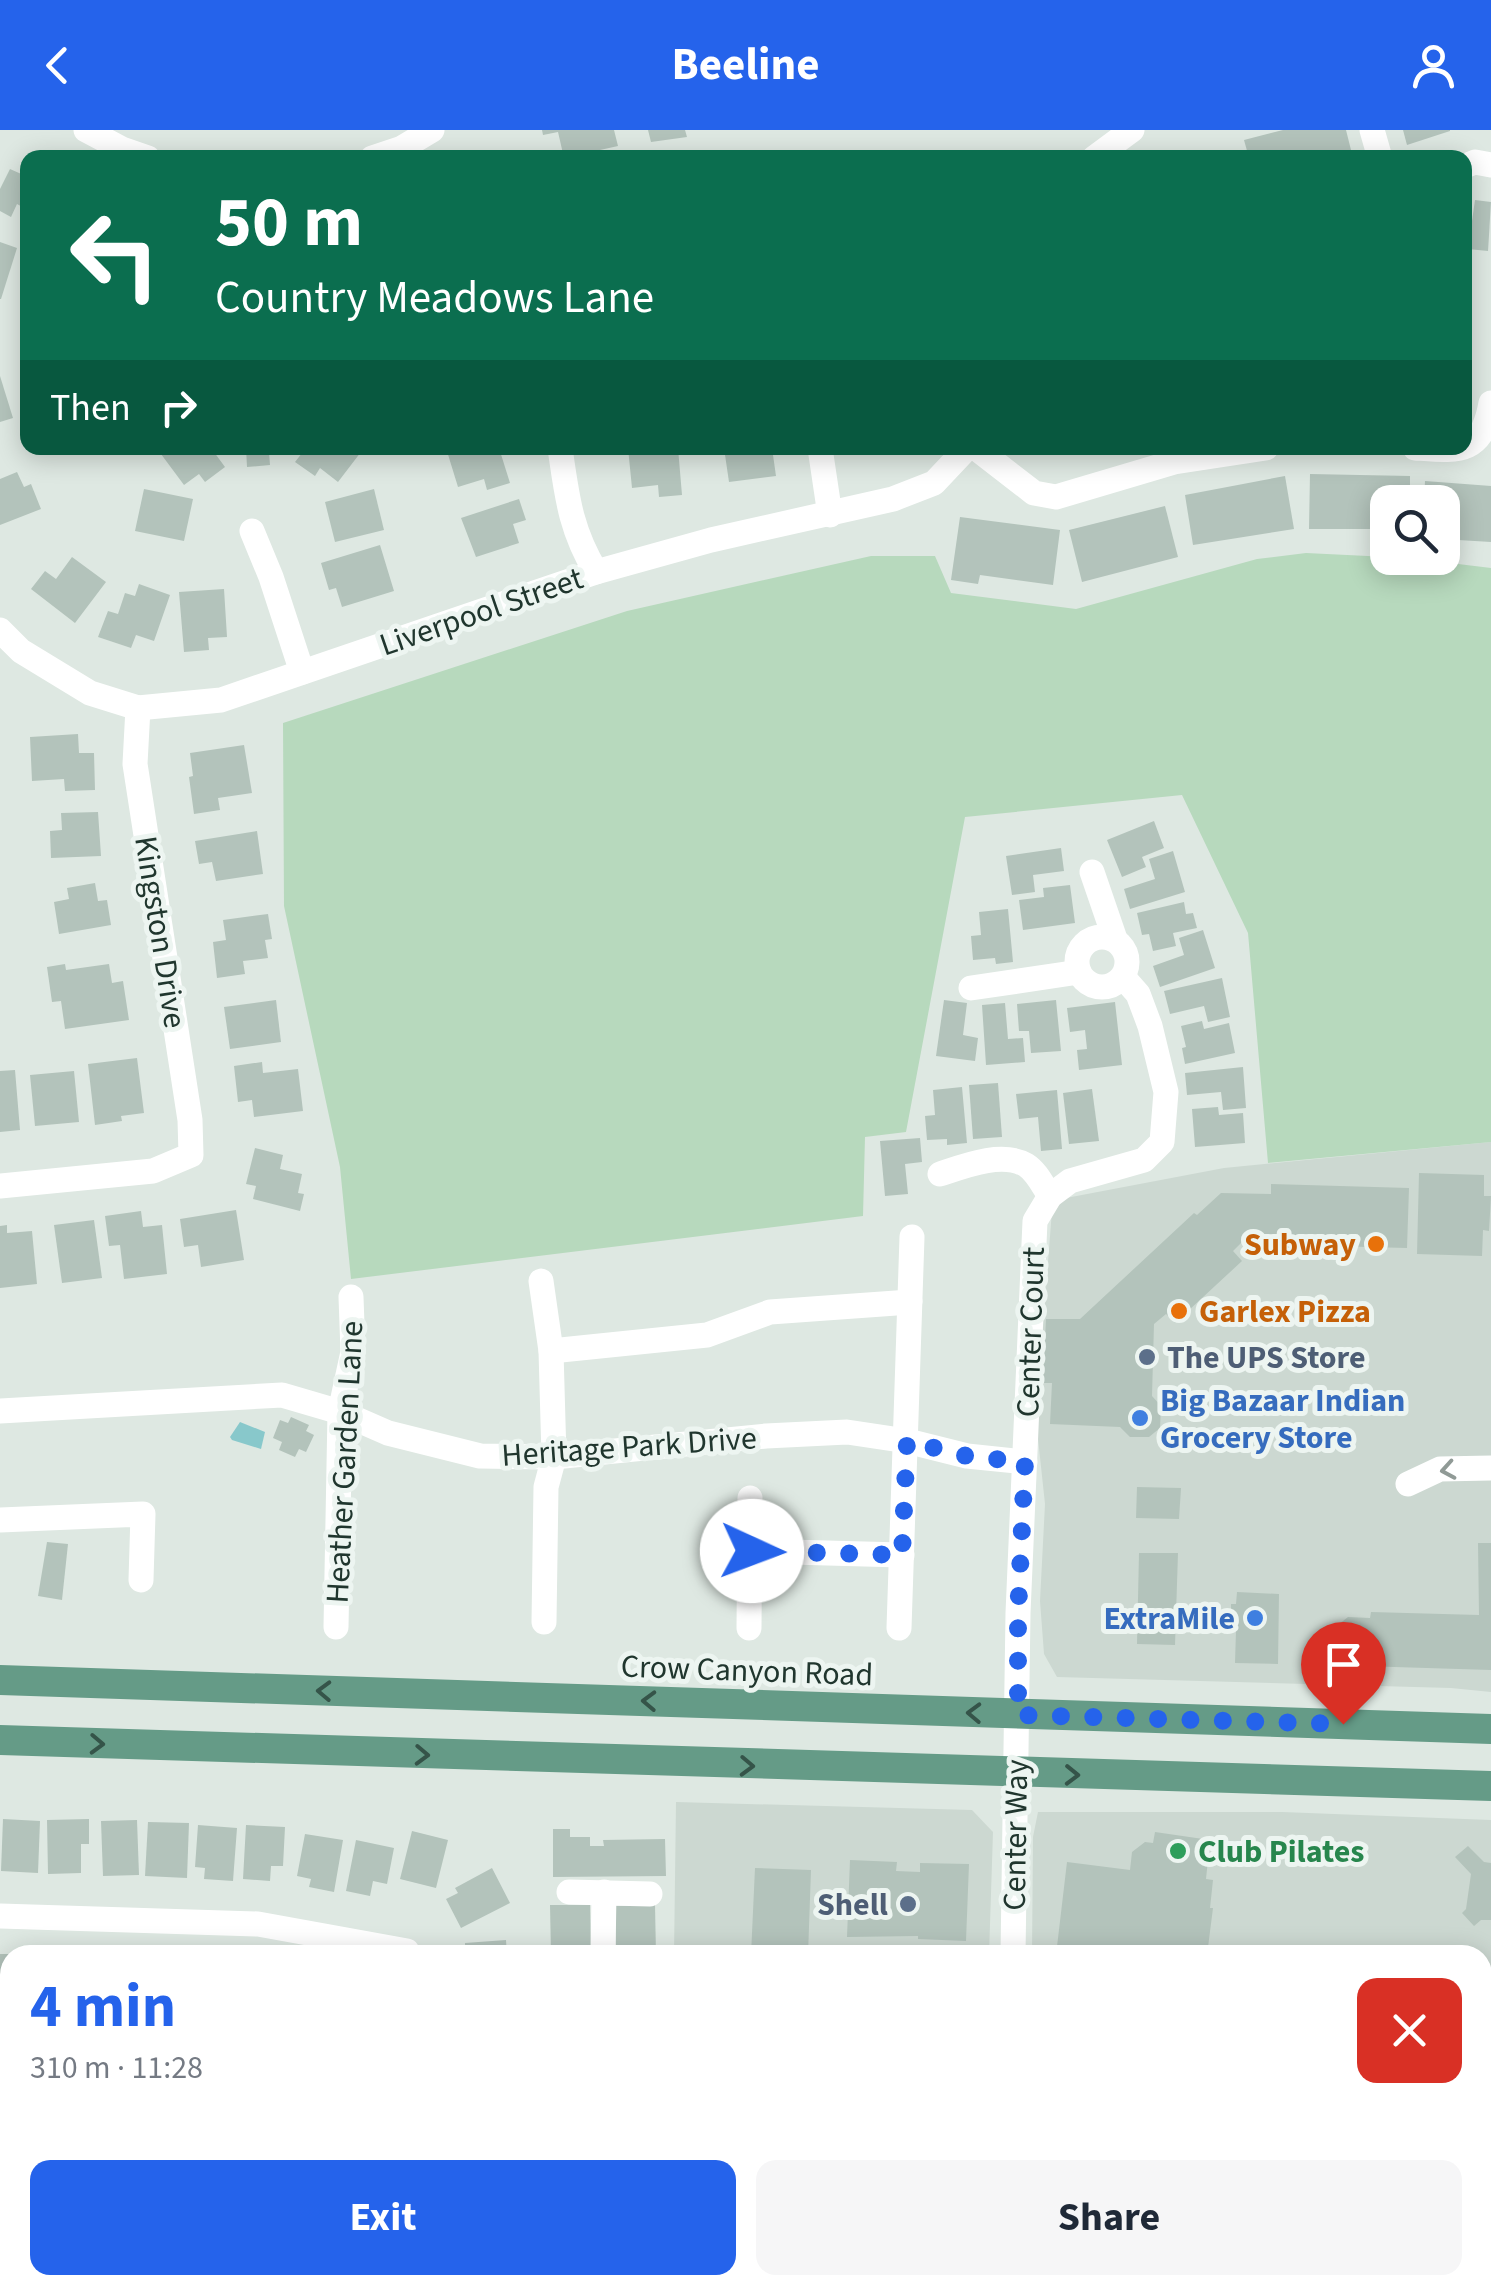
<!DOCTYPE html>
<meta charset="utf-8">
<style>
body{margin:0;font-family:"Source Sans 3",sans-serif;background:#f6f6f7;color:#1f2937;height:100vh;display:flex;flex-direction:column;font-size:38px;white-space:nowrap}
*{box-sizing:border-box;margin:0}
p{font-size:32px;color:#747a83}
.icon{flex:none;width:55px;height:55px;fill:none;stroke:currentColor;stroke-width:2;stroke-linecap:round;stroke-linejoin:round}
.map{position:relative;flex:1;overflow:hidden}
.details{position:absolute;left:0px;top:1815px;width:1492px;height:350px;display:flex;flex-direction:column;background:#fff;border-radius:30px 30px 0 0;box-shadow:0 5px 25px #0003}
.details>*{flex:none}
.hud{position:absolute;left:20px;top:20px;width:1452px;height:305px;border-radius:20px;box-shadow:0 5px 25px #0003;background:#0b6e4f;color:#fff;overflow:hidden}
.controls{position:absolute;left:1370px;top:355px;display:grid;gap:20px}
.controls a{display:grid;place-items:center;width:90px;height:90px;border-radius:20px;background:#fff;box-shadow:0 5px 25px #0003;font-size:50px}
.pin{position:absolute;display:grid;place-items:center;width:85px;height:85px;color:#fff;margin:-102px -42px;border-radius:50% 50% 50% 0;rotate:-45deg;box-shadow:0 0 10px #0007}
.pin .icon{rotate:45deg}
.me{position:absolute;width:110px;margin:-55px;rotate:92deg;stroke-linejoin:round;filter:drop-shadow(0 0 8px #0008)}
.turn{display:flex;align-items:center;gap:35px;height:210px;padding:0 30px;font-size:45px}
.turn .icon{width:130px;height:130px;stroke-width:2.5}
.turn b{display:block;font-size:70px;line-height:85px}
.then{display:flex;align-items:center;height:95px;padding:0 30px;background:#0003;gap:20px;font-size:38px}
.round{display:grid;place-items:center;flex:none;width:105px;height:105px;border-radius:20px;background:#f6f6f7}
.headline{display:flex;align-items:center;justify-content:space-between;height:170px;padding:0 30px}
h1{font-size:60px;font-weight:700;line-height:75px;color:#2563eb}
.cta{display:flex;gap:20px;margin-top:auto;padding:20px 30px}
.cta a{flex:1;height:115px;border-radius:20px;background:#2563eb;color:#fff;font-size:40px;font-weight:700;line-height:115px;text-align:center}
.cta a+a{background:#f6f6f7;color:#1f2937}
header{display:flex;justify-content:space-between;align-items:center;height:130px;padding:0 30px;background:#2563eb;color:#fff;font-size:45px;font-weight:700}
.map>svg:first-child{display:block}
.built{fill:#ccd8d1}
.green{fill:#b7d9bd}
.water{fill:#88c8cb}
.building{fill:#b3c3bb}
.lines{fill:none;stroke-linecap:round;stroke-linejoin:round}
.minor{stroke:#fff;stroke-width:25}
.major{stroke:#659b87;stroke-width:30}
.oneway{stroke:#909a96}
.oneway2{stroke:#355449}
.route{stroke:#2563eb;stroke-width:18;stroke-dasharray:0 32.4}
.food-dot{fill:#e8710a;stroke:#edf5f1;stroke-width:4}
.service-dot{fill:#5c6f8a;stroke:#edf5f1;stroke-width:4}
.shop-dot{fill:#3f7fe0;stroke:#edf5f1;stroke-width:4}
.leisure-dot{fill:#2e9e5b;stroke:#edf5f1;stroke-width:4}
.labels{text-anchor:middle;stroke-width:10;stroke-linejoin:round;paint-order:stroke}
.street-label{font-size:32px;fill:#20362e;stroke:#edf5f1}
.food-label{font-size:32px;font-weight:bold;fill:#c56008;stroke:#edf5f1;text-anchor:end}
.service-label{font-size:32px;font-weight:bold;fill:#4e5e75;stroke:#edf5f1;text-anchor:start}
.shop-label{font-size:32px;font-weight:bold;fill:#366cbe;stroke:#edf5f1;text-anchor:start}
.leisure-label{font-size:32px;font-weight:bold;fill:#27864d;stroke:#edf5f1;text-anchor:start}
</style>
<header><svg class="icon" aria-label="back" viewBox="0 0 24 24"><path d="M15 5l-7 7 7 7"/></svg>Beeline<svg class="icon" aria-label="person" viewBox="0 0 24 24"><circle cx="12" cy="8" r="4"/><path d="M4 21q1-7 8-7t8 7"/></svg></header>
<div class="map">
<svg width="1491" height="2165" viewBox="0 0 1491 2165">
<rect width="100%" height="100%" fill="#dee8e2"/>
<g class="built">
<polygon points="1491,1012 1491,1562 1451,1558 1057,1547 1044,1524 1040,1471 1045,1374 1036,1290 1052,1080 1066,1068 1224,1038"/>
<polygon points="676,1672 972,1680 993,1702 989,1825 674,1825"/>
<polygon points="1038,1682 1282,1682 1491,1690 1491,2165 1080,2165 1078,2155 1482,2155 1482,1825 1032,1825 1033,1707"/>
</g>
<polygon class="green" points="1306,423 1409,428 1491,438 1491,1012 1268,1033 1248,803 1182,665 965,687 906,1002 865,1007 863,1086 351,1149 340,1037 284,776 283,593 627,481 871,426 935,426 951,463 1076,479 1257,429"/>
<polygon class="water" points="240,1292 265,1302 261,1319 232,1310 230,1307"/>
<g class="building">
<polygon points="542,0 614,0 618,16 564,28 558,2 543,5"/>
<polygon points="648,0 685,0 687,7 651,12"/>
<polygon points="1283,0 1346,0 1353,28 1249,28 1244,10"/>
<polygon points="1403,0 1450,0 1450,1 1407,15"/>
<polygon points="10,39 28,47 28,80 17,74 11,87 0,81 0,59"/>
<polygon points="1475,70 1491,72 1488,121 1468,119"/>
<polygon points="0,112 17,118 1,169 0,169"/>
<polygon points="1465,147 1471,148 1468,200 1465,200"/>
<polygon points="0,246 13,288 0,292"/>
<polygon points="161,318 211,318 225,337 205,352 199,344 184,355 158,320"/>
<polygon points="246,318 285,318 286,320 269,322 270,335 247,337"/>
<polygon points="306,318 364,318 338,352 320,338 315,346 295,332"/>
<polygon points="446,318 499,318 510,353 487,360 484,349 458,357"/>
<polygon points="628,318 678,318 682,365 659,367 658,355 632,358"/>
<polygon points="724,318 772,318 776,346 729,352"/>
<polygon points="1073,318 1128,318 1128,320 1074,325"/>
<polygon points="17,342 24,357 31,354 41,379 0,395 0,349"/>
<polygon points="1310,344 1410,346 1410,372 1388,372 1388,399 1309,399"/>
<polygon points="1285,346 1294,399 1193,415 1185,365"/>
<polygon points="1425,351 1491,356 1491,412 1442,409 1442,372 1424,372"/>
<polygon points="144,359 193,369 184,411 135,401"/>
<polygon points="374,359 384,400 335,412 325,372"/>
<polygon points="519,369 526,390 513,394 519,413 476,427 461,388"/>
<polygon points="1165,376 1178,427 1082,452 1069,400"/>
<polygon points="960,387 1060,400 1053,455 980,445 978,454 951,450"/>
<polygon points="380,415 394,461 342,477 336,458 329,460 321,433"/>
<polygon points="72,427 106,452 75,493 31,459 45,441 56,449"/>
<polygon points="139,454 170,465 154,511 136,505 131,518 98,507 108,481 118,484 125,463 135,466"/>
<polygon points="224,459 227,507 208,508 209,520 184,522 179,462"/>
<polygon points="78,604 79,623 94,623 95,660 65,661 64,649 32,651 30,607"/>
<polygon points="244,615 252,663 218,668 220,680 194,684 189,647 193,646 190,623"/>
<polygon points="98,682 101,726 51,728 50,701 62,700 61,683"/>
<polygon points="1154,691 1164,718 1142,727 1146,737 1122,747 1107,710"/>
<polygon points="257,701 263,744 216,751 212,732 199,734 195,711"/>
<polygon points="1061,718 1064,741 1033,745 1035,762 1012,765 1006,726"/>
<polygon points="1173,721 1185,762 1130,779 1124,759 1155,749 1149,729"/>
<polygon points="95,753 98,771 107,770 111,795 59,804 54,772 69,769 67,758"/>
<polygon points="1070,755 1075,793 1023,800 1019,770 1044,767 1043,758"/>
<polygon points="1184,772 1186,784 1193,783 1197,798 1173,803 1176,816 1153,821 1149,804 1142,805 1137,783"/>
<polygon points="1008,779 1013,832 996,834 995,828 973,830 971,806 981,805 979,782"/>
<polygon points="268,784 272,809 265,810 268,828 243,831 245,844 217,848 213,812 226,810 223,790"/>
<polygon points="1203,800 1215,838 1160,857 1153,836 1184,825 1179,808"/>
<polygon points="65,834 66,840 109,834 112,853 123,851 129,890 65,899 61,871 52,872 47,837"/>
<polygon points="1222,848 1230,887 1208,892 1204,876 1170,884 1164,861"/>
<polygon points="276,870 281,912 230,919 224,877"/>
<polygon points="944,870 967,873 963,905 978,908 975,931 936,926"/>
<polygon points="1056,870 1061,921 1031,923 1029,901 1019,901 1017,874"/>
<polygon points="1115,872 1122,935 1079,940 1077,920 1087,919 1085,900 1070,902 1067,878"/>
<polygon points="1005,873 1008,909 1023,908 1025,932 986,935 982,875"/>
<polygon points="1202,891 1204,899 1229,893 1235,923 1185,934 1182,918 1186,917 1181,896"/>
<polygon points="137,928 144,983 121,986 122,991 95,995 88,934"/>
<polygon points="262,932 263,943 298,939 303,981 254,987 252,970 238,972 234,936"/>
<polygon points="1243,937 1246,978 1223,980 1221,962 1187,965 1185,943"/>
<polygon points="15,940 20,1000 0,1002 0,941"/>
<polygon points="74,941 79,992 35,996 30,945"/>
<polygon points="998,953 1002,1007 973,1009 969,955"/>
<polygon points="962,957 967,1013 947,1015 947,1009 927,1010 925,986 935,985 933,960"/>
<polygon points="1092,959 1099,1011 1069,1014 1063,963"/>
<polygon points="1057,960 1062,1019 1041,1021 1038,987 1019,989 1016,964"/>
<polygon points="1218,977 1219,985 1243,983 1245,1013 1195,1017 1192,979"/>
<polygon points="920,1008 922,1032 905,1034 908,1064 885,1066 880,1011"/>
<polygon points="255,1018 283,1025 280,1039 302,1044 298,1063 304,1064 300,1081 253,1069 256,1056 246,1054"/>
<polygon points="1419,1043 1484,1045 1484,1066 1491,1066 1489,1101 1483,1100 1482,1126 1417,1124"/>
<polygon points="1271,1054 1409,1058 1407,1118 1329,1116 1329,1122 1289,1120 1289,1114 1245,1109 1233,1121 1242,1131 1175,1193 1166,1184 1154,1194 1152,1266 1161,1276 1160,1298 1149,1307 1130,1307 1120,1297 1050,1294 1052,1253 1043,1253 1046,1189 1080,1189 1194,1083 1197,1085 1221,1063 1271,1064"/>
<polygon points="236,1080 244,1130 201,1137 198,1115 184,1117 180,1089"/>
<polygon points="141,1081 143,1097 162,1095 167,1144 124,1149 120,1115 109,1116 105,1086"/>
<polygon points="94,1090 102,1148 62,1153 54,1095"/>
<polygon points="7,1095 7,1103 32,1101 37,1154 0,1158 0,1096"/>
<polygon points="291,1287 309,1295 306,1301 314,1305 306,1322 299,1319 295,1327 279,1320 282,1312 273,1308 280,1290 288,1293"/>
<polygon points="1137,1357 1181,1358 1179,1389 1136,1388"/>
<polygon points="47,1412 68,1414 62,1470 38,1466"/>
<polygon points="1478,1413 1491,1413 1491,1540 1362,1536 1362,1530 1341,1527 1334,1520 1333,1499 1348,1487 1370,1488 1371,1482 1479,1485"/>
<polygon points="1139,1423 1178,1423 1175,1515 1137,1514"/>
<polygon points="1237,1462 1279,1464 1278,1534 1235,1533 1236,1501 1231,1501 1231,1474 1236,1474"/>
<polygon points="3,1689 40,1691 38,1743 1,1741"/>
<polygon points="89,1689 89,1714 81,1714 81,1743 48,1744 47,1690"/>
<polygon points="137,1690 139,1745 103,1746 101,1691"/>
<polygon points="148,1692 189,1693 187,1748 145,1746"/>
<polygon points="198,1695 237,1698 233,1751 204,1749 205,1738 195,1737"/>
<polygon points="246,1695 285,1697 283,1736 271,1736 270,1751 243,1749"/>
<polygon points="553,1699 570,1699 570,1707 590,1707 590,1716 604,1716 603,1710 665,1709 666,1746 553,1747"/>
<polygon points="412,1701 448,1710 436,1758 400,1749"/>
<polygon points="1155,1702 1210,1710 1206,1749 1213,1750 1210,1778 1213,1778 1207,1825 1056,1825 1067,1732 1130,1740 1132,1722 1145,1712 1153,1713"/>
<polygon points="305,1704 343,1710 334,1762 309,1757 311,1749 297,1746"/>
<polygon points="356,1710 394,1718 387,1754 373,1751 370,1766 346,1761"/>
<polygon points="1468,1716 1484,1732 1491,1733 1491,1790 1481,1790 1474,1796 1462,1783 1466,1779 1471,1744 1455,1727"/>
<polygon points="850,1730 897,1732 896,1741 920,1742 920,1733 969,1734 966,1811 918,1809 918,1806 847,1807"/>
<polygon points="492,1738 510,1773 461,1798 446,1769 458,1763 455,1758"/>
<polygon points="755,1738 811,1740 808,1825 751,1825"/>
<polygon points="550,1775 590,1775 591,1825 551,1825"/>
<polygon points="655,1775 656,1825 616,1825 615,1776"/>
<polygon points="506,1810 507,1825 465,1825 465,1813"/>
<rect x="0" y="1824" width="10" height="54"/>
<rect x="0" y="1917" width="10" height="57"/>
<polygon points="1482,2012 1491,2012 1491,2165 1424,2165 1424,2155 1482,2155"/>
<rect x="0" y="2054" width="10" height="57"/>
<polygon points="29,2155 39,2155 45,2165 13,2165"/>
<polygon points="93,2155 115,2155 130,2161 129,2165 90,2165"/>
<polygon points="382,2155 436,2155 447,2158 445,2165 379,2165"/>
<polygon points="1096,2155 1216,2155 1218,2159 1223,2158 1225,2165 1099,2165"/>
</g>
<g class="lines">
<g class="minor">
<polyline points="86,0 122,19 148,28"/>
<polyline points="1372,0 1380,28"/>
<polyline points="372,28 402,18 432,0"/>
<polyline points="1094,28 1132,0"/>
<polyline points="1465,36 1475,32 1491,35"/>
<path d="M560 318C567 366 570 399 596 442"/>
<polyline points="820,318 830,385"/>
<polyline points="976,318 1034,363 1056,367 1174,332 1266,318"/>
<path d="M1415 318C1459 321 1482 325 1491 273"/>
<polyline points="252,401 271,447 302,542"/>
<polyline points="0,500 21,521 90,563 138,578 221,570 596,442 711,410 893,369 934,353 967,318"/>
<polyline points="1092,742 1115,809"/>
<circle cx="1102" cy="832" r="25"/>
<polyline points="971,858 1079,842"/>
<path d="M940 1044C964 1036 1002 1021 1026 1035 1037 1042 1043 1056 1050 1066"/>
<polyline points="0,1056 153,1041 191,1025 190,990 135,634 138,578"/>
<polyline points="541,1151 551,1221 554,1327 546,1357 544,1492"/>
<polyline points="551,1221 707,1205 770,1182 910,1172"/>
<polyline points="0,1281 282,1265 340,1282 388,1303 480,1326 554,1327 766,1306 847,1302 907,1311 967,1326 1025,1332"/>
<polyline points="1408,1354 1440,1339 1491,1338"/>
<polyline points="0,1390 143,1384 141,1450"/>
<polyline points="752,1421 902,1425"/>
<polyline points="336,1497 340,1282 353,1222 351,1167"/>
<polyline points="749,1498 750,1368"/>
<polyline points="899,1498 912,1107"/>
<polyline points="569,1762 650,1764"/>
<polyline points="0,1786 258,1794 407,1821 406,1825"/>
<polyline points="603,1825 604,1762"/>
<polyline points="1013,1825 1018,1483 1035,1091 1050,1066 1070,1051 1144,1030 1162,1012 1166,962 1150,896 1138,864 1123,847"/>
<polyline points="0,2015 10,2015"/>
<polyline points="648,2155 672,2165"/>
<polyline points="820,2155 821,2165"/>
<polyline points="958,2155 960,2165"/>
<polyline points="1052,2155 1055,2165"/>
<polyline points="336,2165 339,2155"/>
<polyline points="492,2165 495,2155"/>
<polyline points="721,2165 726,2155"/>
</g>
<g class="major">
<polyline points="0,1550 1491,1599"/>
<polyline points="0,1610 1491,1656"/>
</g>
</g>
<defs><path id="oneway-chevron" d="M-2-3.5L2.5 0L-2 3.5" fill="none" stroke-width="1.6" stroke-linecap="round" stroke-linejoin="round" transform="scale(2.5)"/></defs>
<use class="oneway" href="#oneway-chevron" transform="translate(1448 1340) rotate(170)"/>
<g class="oneway2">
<use href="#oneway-chevron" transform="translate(324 1561) rotate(-178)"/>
<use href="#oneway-chevron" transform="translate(649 1571) rotate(-178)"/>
<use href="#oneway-chevron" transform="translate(974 1583) rotate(-178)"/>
<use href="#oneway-chevron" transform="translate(97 1614) rotate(2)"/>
<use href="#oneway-chevron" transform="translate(422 1625) rotate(2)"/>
<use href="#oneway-chevron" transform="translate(747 1636) rotate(2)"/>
<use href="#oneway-chevron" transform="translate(1072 1645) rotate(1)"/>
</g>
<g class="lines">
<polyline class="route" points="752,1421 902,1425 907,1311 967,1326 1025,1332 1018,1484 1018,1585 1343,1594"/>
</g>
<g class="food-dot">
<circle cx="1376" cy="1114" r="10"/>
<circle cx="1179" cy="1181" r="10"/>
</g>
<g class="service-dot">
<circle cx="1147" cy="1227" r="10"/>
<circle cx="908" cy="1774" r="10"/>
</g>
<g class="shop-dot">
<circle cx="1140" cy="1288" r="10"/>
<circle cx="1255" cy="1488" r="10"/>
</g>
<circle class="leisure-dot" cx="1178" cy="1721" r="10"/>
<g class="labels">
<g class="street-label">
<text transform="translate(481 481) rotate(-19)" y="11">Liverpool Street</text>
<text transform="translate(161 802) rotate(81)" y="11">Kingston Drive</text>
<text transform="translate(1030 1202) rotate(-88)" y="11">Center Court</text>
<text transform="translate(629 1316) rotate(-4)" y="11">Heritage Park Drive</text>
<text transform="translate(344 1332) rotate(-87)" y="11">Heather Garden Lane</text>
<text transform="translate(747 1540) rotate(2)" y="11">Crow Canyon Road</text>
<text transform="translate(1015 1705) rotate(-89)" y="11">Center Way</text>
</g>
<g class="food-label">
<text x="1356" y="1125">Subway</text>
<text x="1199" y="1192" text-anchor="start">Garlex Pizza</text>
</g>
<g class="service-label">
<text x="1167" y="1238">The UPS Store</text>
<text x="888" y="1785" text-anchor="end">Shell</text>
</g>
<g class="shop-label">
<text x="1160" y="1281">Big Bazaar Indian<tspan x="1160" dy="37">Grocery Store</tspan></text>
<text x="1235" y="1499" text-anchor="end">ExtraMile</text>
</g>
<g class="leisure-label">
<text x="1198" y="1732">Club Pilates</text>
</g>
</g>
</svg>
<div class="controls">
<a><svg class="icon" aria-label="search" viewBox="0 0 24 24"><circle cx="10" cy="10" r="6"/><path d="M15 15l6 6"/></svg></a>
</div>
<div class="pin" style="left:1343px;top:1594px;background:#d93025"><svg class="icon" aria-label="arrive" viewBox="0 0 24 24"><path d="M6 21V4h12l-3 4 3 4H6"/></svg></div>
<svg class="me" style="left:752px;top:1421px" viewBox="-20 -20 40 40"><circle r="19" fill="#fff"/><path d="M0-13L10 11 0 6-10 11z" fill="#2563eb"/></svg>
<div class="hud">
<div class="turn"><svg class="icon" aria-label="left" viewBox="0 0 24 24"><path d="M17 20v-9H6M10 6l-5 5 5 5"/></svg><div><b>50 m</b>Country Meadows Lane</div></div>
<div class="then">Then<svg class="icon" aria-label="right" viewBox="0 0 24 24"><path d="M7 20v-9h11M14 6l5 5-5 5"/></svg></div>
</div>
<section class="details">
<div class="headline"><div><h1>4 min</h1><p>310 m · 11:28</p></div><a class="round" style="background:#d93025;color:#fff"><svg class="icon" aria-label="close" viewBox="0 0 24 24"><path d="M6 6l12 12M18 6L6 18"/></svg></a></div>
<div class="cta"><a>Exit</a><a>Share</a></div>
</section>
</div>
